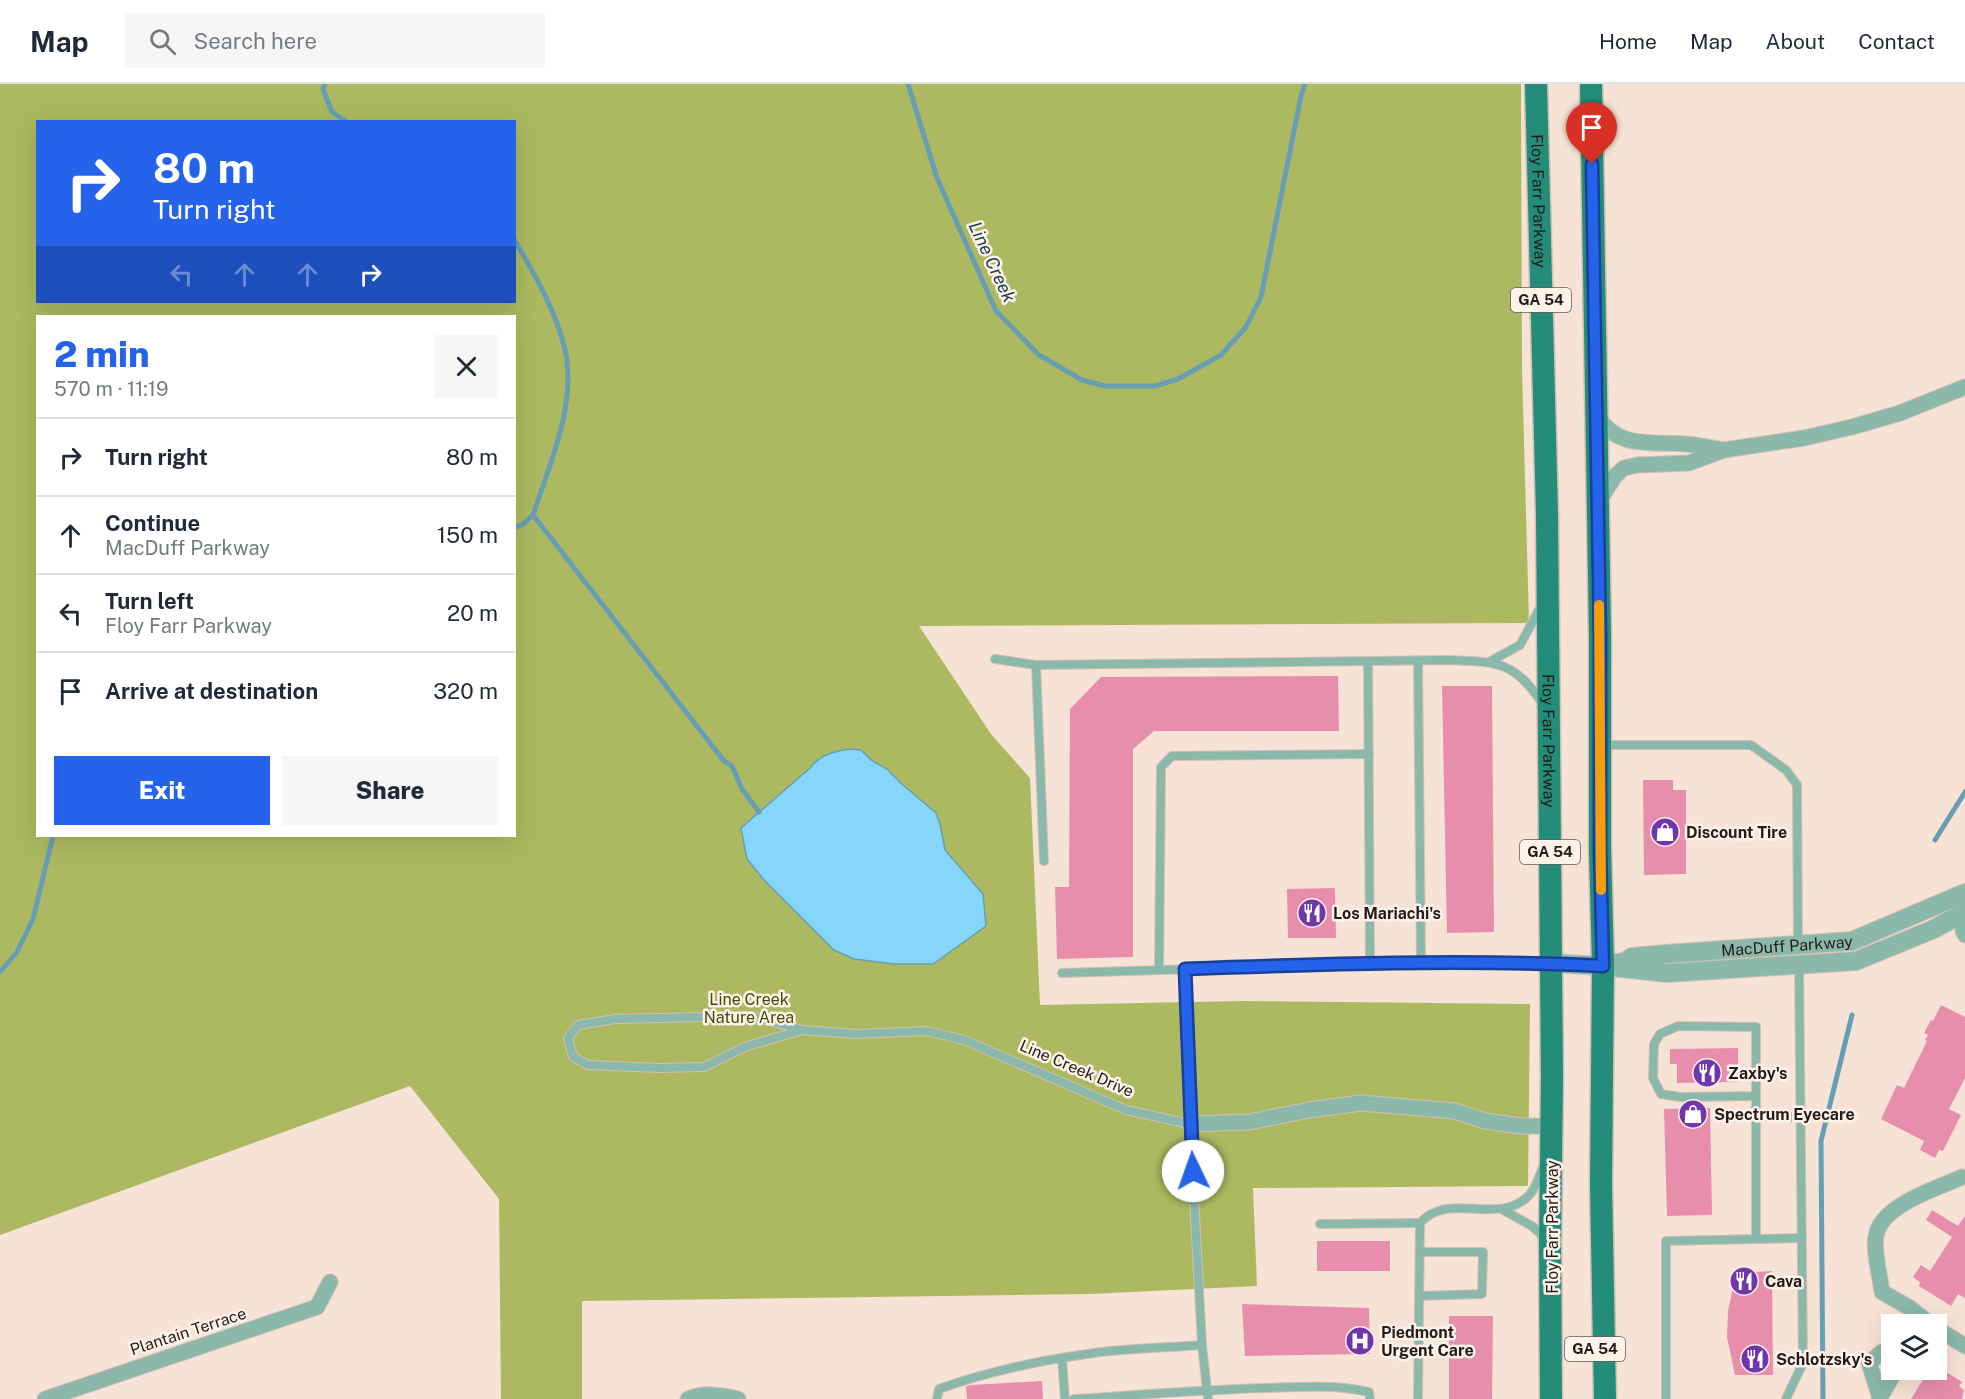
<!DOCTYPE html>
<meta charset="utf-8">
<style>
body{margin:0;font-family:"Public Sans",sans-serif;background:#f6f6f7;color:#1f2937;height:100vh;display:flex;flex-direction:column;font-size:22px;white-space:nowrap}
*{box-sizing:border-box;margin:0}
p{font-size:20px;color:#747a83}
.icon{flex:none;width:33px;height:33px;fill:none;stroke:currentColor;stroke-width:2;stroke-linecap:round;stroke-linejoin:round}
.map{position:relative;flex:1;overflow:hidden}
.panel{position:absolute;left:36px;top:231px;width:480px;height:522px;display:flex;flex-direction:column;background:#fff;border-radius:0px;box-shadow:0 6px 24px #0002}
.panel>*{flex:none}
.top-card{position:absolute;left:36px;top:36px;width:480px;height:183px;border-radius:0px;box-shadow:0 6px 24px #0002;background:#2563eb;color:#fff;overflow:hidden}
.tools{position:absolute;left:1881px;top:1230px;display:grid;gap:12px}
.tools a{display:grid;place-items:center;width:66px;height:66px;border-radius:0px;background:#fff;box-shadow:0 6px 24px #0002;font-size:30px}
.pin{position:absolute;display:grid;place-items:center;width:51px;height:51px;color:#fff;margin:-62px -26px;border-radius:50% 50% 50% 0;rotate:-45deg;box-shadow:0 0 6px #0007}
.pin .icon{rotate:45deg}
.me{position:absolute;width:66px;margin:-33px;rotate:357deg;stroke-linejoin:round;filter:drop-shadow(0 0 4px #0008)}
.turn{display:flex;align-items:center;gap:21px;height:126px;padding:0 18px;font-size:27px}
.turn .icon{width:78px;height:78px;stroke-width:2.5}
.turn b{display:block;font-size:42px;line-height:51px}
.lanes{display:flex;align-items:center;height:57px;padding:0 18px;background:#0003;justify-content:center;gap:30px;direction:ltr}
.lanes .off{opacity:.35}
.round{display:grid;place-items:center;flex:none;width:63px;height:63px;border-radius:0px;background:#f6f6f7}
.overview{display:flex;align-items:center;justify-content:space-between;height:102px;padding:0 18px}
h1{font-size:36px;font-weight:800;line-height:45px;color:#2563eb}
.primary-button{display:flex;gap:12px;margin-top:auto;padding:12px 18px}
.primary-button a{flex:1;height:69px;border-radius:0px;background:#2563eb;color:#fff;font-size:24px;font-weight:800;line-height:69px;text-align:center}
.primary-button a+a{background:#f6f6f7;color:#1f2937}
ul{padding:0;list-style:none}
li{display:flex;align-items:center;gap:18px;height:78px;padding:0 18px;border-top:2px solid #e0e1e3}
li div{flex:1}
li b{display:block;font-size:22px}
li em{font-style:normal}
header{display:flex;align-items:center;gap:36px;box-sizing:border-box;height:84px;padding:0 30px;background:#fff;border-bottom:2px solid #e0e1e3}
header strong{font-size:28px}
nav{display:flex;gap:33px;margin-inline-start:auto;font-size:21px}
.search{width:420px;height:54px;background:#f6f6f7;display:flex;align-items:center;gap:15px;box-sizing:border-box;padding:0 21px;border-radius:0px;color:#747a83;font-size:22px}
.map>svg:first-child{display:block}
.forest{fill:#acb960;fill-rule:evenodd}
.water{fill:#85d6f8;stroke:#679eb4;stroke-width:1.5}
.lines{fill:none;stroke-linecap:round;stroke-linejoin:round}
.stream{stroke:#679eb4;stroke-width:5}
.building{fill:#e88ead}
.service-casing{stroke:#d1bfb3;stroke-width:10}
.minor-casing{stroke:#d1bfb3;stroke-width:17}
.tertiary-casing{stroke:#d1bfb3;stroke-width:20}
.primary-casing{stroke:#d1bfb3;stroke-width:25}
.service{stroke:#8ab8ab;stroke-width:8}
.minor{stroke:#8ab8ab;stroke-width:15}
.tertiary{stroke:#8ab8ab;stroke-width:18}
.primary{stroke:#238d79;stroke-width:22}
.route-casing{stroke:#184099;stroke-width:15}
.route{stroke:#2563eb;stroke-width:10}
.slow{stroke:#f59e0b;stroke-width:10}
.labels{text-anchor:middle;stroke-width:5;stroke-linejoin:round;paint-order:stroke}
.shield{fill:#fef2e9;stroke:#645c55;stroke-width:1.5}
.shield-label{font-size:15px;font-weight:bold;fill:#221b16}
.street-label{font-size:16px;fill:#221b16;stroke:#fef2e9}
.poi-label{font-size:16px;font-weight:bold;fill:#221b16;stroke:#fef2e9;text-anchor:start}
.park-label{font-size:16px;fill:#444b05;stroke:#fef2e9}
.water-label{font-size:18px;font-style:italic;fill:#0e3f50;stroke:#fef2e9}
</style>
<header>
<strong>Map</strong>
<div class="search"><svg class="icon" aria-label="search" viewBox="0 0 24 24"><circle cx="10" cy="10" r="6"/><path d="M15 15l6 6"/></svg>Search here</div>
<nav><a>Home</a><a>Map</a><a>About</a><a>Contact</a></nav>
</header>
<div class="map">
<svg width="1965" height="1315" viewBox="0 0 1965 1315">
<rect width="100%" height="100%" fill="#f7e3d5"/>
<path class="forest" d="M0 0H1521L1522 285 1529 539 919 542 991 650 1030 694 1040 921 1242 917 1530 920 1528 1102 1253 1104 1257 1202 1089 1210 582 1217V1315H501L499 1115 410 1002 0 1151ZM38 38H514V218H38ZM38 232H514V752H38Z"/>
<path class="water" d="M850 665 861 666 871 676 887 685 902 700 936 729 940 740 945 766 983 810 986 842 933 880H894L854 875 834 866 764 796 747 775 741 744 810 684C820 671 834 667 850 665Z"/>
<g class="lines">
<g class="stream">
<polyline points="325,0 323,5 332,28 347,38"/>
<polyline points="908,0 937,94 996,227 1039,271 1082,296 1105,302 1155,302 1178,295 1221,271 1246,243 1261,213 1301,12 1305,0"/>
<path d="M514 155C533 188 553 221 563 258 580 314 550 379 533 431L522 441 514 443"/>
<polyline points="533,431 724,677 732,682 742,705 759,728"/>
<polyline points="1935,756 1965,708"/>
<polyline points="0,888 17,868 33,835 53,752"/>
<polyline points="1823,1315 1821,1057 1852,931"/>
</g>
</g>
<g class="building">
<polygon points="1338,592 1339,647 1154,647 1133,665 1133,873 1057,875 1055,803 1069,803 1070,625 1101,593"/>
<polygon points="1442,602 1492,602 1494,848 1447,849"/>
<polygon points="1643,696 1673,696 1673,706 1686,706 1686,790 1644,791"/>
<polygon points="1335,804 1336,854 1288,854 1287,805"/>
<polygon points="1941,921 1965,933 1965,994 1949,1025 1961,1031 1943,1067 1939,1066 1935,1074 1920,1066 1924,1057 1881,1035 1897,1001 1904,1004 1927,957 1925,956 1928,951 1924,949 1931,936 1933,937"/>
<polygon points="1738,964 1738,998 1677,999 1677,980 1670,980 1670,965"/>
<polygon points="1710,1024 1712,1131 1667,1132 1664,1025"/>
<polygon points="1932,1126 1958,1142 1965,1132 1965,1214 1958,1210 1951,1222 1919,1202 1920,1198 1913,1193 1921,1181 1930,1187 1952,1153 1926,1136"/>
<rect x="1317" y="1157" width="73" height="30"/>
<polygon points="1772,1187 1773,1291 1735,1291 1727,1253 1728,1227 1736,1189"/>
<polygon points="1242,1220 1369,1224 1370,1270 1245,1272"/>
<polygon points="1449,1232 1493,1232 1492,1315 1449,1315"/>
<polygon points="1929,1286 1943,1286 1962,1298 1959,1302 1964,1306 1962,1315 1911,1315"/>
<polygon points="1042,1297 1043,1315 967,1315 966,1302 972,1301"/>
</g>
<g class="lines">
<g class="service-casing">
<g id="service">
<path d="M995 575 1036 581 1449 576C1498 578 1514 577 1543 620"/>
<polyline points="1368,577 1370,880"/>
<polyline points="1418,577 1421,879"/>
<polyline points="1491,577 1520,561 1540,524"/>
<polyline points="1036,581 1044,777"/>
<polyline points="1602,661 1751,661 1786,686 1797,701 1798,862"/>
<polyline points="1185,885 1190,1040 1202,1261 1208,1315"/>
<polyline points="1159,886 1161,683 1172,672 1369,670"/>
<polyline points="1062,889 1370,880 1549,879"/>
<polyline points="803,946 747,962 704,983 659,984 588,981 573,973 568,954 578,941 615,935 751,932 803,946 856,950 927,947 964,956 1126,1026 1190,1040"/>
<path d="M1756 1012 1680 1013 1661 1010 1653 994 1654 960 1660 950 1678 942 1756 943C1756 1014 1756 1085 1756 1155"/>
<polyline points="1756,1033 1801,1033"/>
<polyline points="1503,1126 1532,1142 1546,1155"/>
<polyline points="1320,1140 1420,1139"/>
<polyline points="1419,1212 1482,1210 1483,1168 1420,1168"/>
<polyline points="1062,1274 1065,1315"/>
<path d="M937 1315 939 1305C986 1288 1037 1277 1087 1270 1125 1264 1164 1264 1202 1261"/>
<path d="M1074 1315C1137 1311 1200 1306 1263 1304 1298 1303 1335 1300 1369 1308L1370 1315"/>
<path d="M1418 1315 1420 1139C1450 1105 1501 1145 1531 1109 1536 1102 1540 1091 1543 1083"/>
<polyline points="1666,1315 1666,1157 1802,1154"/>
<polyline points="1786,1315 1803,1279 1799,880"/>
</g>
</g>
<g class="minor-casing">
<g id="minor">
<path d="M1597 331C1617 366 1652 357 1686 360 1699 361 1712 364 1724 366"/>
<polyline points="1597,420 1615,392 1624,384 1637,381 1689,379 1724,366 1804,354 1852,343 1900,329 1965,303"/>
<polyline points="1965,828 1963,847 1965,851"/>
<polyline points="1190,1040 1249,1038 1309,1026 1361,1019 1455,1027 1485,1037 1521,1042 1546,1042 1552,1044"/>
<path d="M1930 1240 1910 1224 1882 1208C1880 1192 1873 1166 1876 1152 1881 1121 1936 1105 1962 1093"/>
<polyline points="1936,1244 1965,1262"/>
<polyline points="1880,1314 1869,1279 1882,1268 1892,1267"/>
<polyline points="45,1315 317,1223 330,1198"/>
<path d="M688 1315C704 1308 721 1311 738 1315"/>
<polyline points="1879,1315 1896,1286"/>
</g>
</g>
<g class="tertiary-casing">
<g id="tertiary">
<polyline points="1550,879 1603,882 1667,889 1856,877 1934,845 1965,828"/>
<path id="s1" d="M1611 880 1625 878 1632 873 1666 870 1852 857 1965 809"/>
</g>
</g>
<g class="primary-casing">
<g id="primary">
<path id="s2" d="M1536 0 1547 431 1552 993 1550 1159 1551 1315"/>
<polyline points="1591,0 1600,552 1600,765 1603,882 1601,1100 1605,1315"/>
</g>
</g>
<use href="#service" class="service"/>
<use href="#minor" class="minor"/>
<use href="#tertiary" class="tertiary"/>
<use href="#primary" class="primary"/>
</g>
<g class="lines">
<g class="route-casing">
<path id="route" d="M1193 1087 1185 885C1324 880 1464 875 1603 882L1600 765V552L1592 80"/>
</g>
<use href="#route" class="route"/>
<polyline class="slow" points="1599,521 1601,806"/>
</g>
<defs>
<g id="shop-disc" transform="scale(1.5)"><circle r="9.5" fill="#7036ac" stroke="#fef2e9"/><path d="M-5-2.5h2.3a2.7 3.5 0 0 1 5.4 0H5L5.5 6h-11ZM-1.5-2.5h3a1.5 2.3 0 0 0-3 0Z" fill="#fff"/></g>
<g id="restaurant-disc" transform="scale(1.5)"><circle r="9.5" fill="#7036ac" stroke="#fef2e9"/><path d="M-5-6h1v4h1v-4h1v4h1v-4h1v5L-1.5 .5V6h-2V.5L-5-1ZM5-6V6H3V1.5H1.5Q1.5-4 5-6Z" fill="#fff"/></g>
<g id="hospital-disc" transform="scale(1.5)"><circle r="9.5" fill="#7036ac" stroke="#fef2e9"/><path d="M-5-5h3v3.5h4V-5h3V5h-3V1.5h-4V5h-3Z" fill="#fff"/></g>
</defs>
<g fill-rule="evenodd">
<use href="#shop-disc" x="1665" y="748"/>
<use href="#restaurant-disc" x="1312" y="829"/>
<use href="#restaurant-disc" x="1707" y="989"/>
<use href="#shop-disc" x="1693" y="1030"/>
<use href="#restaurant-disc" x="1744" y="1197"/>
<use href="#hospital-disc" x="1360" y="1257"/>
<use href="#restaurant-disc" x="1755" y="1275"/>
</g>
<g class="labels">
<g class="shield">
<rect x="1511" y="204" width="60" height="24" rx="4.5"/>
<rect x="1520" y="756" width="60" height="24" rx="4.5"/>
<rect x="1565" y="1253" width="60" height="24" rx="4.5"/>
</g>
<g class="shield-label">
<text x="1541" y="221">GA 54</text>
<text x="1550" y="773">GA 54</text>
<text x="1595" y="1270">GA 54</text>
</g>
<g class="street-label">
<text dy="6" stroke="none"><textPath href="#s2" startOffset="117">Floy Farr Parkway</textPath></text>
<text dy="6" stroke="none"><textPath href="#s2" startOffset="657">Floy Farr Parkway</textPath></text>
<text dy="6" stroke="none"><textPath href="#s1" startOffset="178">MacDuff Parkway</textPath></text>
<text transform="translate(1077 984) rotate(23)" y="6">Line Creek Drive</text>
<text transform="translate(1552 1143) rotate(-90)" y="6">Floy Farr Parkway</text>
<text transform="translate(188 1247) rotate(-18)" y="6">Plantain Terrace</text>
</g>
<g class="poi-label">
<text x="1686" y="754">Discount Tire</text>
<text x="1333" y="835">Los Mariachi's</text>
<text x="1728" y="995">Zaxby's</text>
<text x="1714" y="1036">Spectrum Eyecare</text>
<text x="1765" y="1203">Cava</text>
<text x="1381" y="1254">Piedmont<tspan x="1381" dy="18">Urgent Care</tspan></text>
<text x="1776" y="1281">Schlotzsky's</text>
</g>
<g class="park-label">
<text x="749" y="921">Line Creek<tspan x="749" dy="18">Nature Area</tspan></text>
</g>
<g class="water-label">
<text transform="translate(992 178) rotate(65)" y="6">Line Creek</text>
</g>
</g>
</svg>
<div class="tools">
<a><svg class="icon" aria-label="layers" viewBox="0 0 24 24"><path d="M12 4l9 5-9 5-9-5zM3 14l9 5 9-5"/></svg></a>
</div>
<div class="pin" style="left:1592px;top:80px;background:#d93025"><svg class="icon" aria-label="arrive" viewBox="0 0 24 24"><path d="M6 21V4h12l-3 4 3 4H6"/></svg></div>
<svg class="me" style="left:1193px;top:1087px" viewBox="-20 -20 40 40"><circle r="19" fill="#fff"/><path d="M0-13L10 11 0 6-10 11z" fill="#2563eb"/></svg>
<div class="top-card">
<div class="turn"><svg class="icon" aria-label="right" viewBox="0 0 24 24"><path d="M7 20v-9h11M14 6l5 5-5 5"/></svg><div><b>80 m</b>Turn right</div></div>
<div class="lanes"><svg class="icon off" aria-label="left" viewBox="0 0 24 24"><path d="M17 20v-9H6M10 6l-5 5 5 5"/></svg><svg class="icon off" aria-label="ahead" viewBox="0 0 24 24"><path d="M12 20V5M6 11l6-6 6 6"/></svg><svg class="icon off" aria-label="ahead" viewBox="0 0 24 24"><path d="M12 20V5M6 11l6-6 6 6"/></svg><svg class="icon" aria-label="right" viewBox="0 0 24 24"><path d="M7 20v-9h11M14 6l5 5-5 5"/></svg></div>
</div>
<section class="panel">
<div class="overview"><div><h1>2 min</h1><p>570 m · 11:19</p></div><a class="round"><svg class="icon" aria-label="close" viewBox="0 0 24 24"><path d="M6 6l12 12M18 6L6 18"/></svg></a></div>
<ul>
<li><svg class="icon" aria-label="right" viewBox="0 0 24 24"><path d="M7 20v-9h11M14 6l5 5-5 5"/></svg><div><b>Turn right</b></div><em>80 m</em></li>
<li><svg class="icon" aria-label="ahead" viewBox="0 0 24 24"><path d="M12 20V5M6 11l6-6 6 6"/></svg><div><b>Continue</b><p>MacDuff Parkway</p></div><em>150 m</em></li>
<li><svg class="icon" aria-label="left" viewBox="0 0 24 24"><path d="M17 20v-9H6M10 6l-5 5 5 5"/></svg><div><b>Turn left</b><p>Floy Farr Parkway</p></div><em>20 m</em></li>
<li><svg class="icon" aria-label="arrive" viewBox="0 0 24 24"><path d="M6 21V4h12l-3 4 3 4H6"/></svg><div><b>Arrive at destination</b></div><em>320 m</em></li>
</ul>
<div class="primary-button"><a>Exit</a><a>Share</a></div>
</section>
</div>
